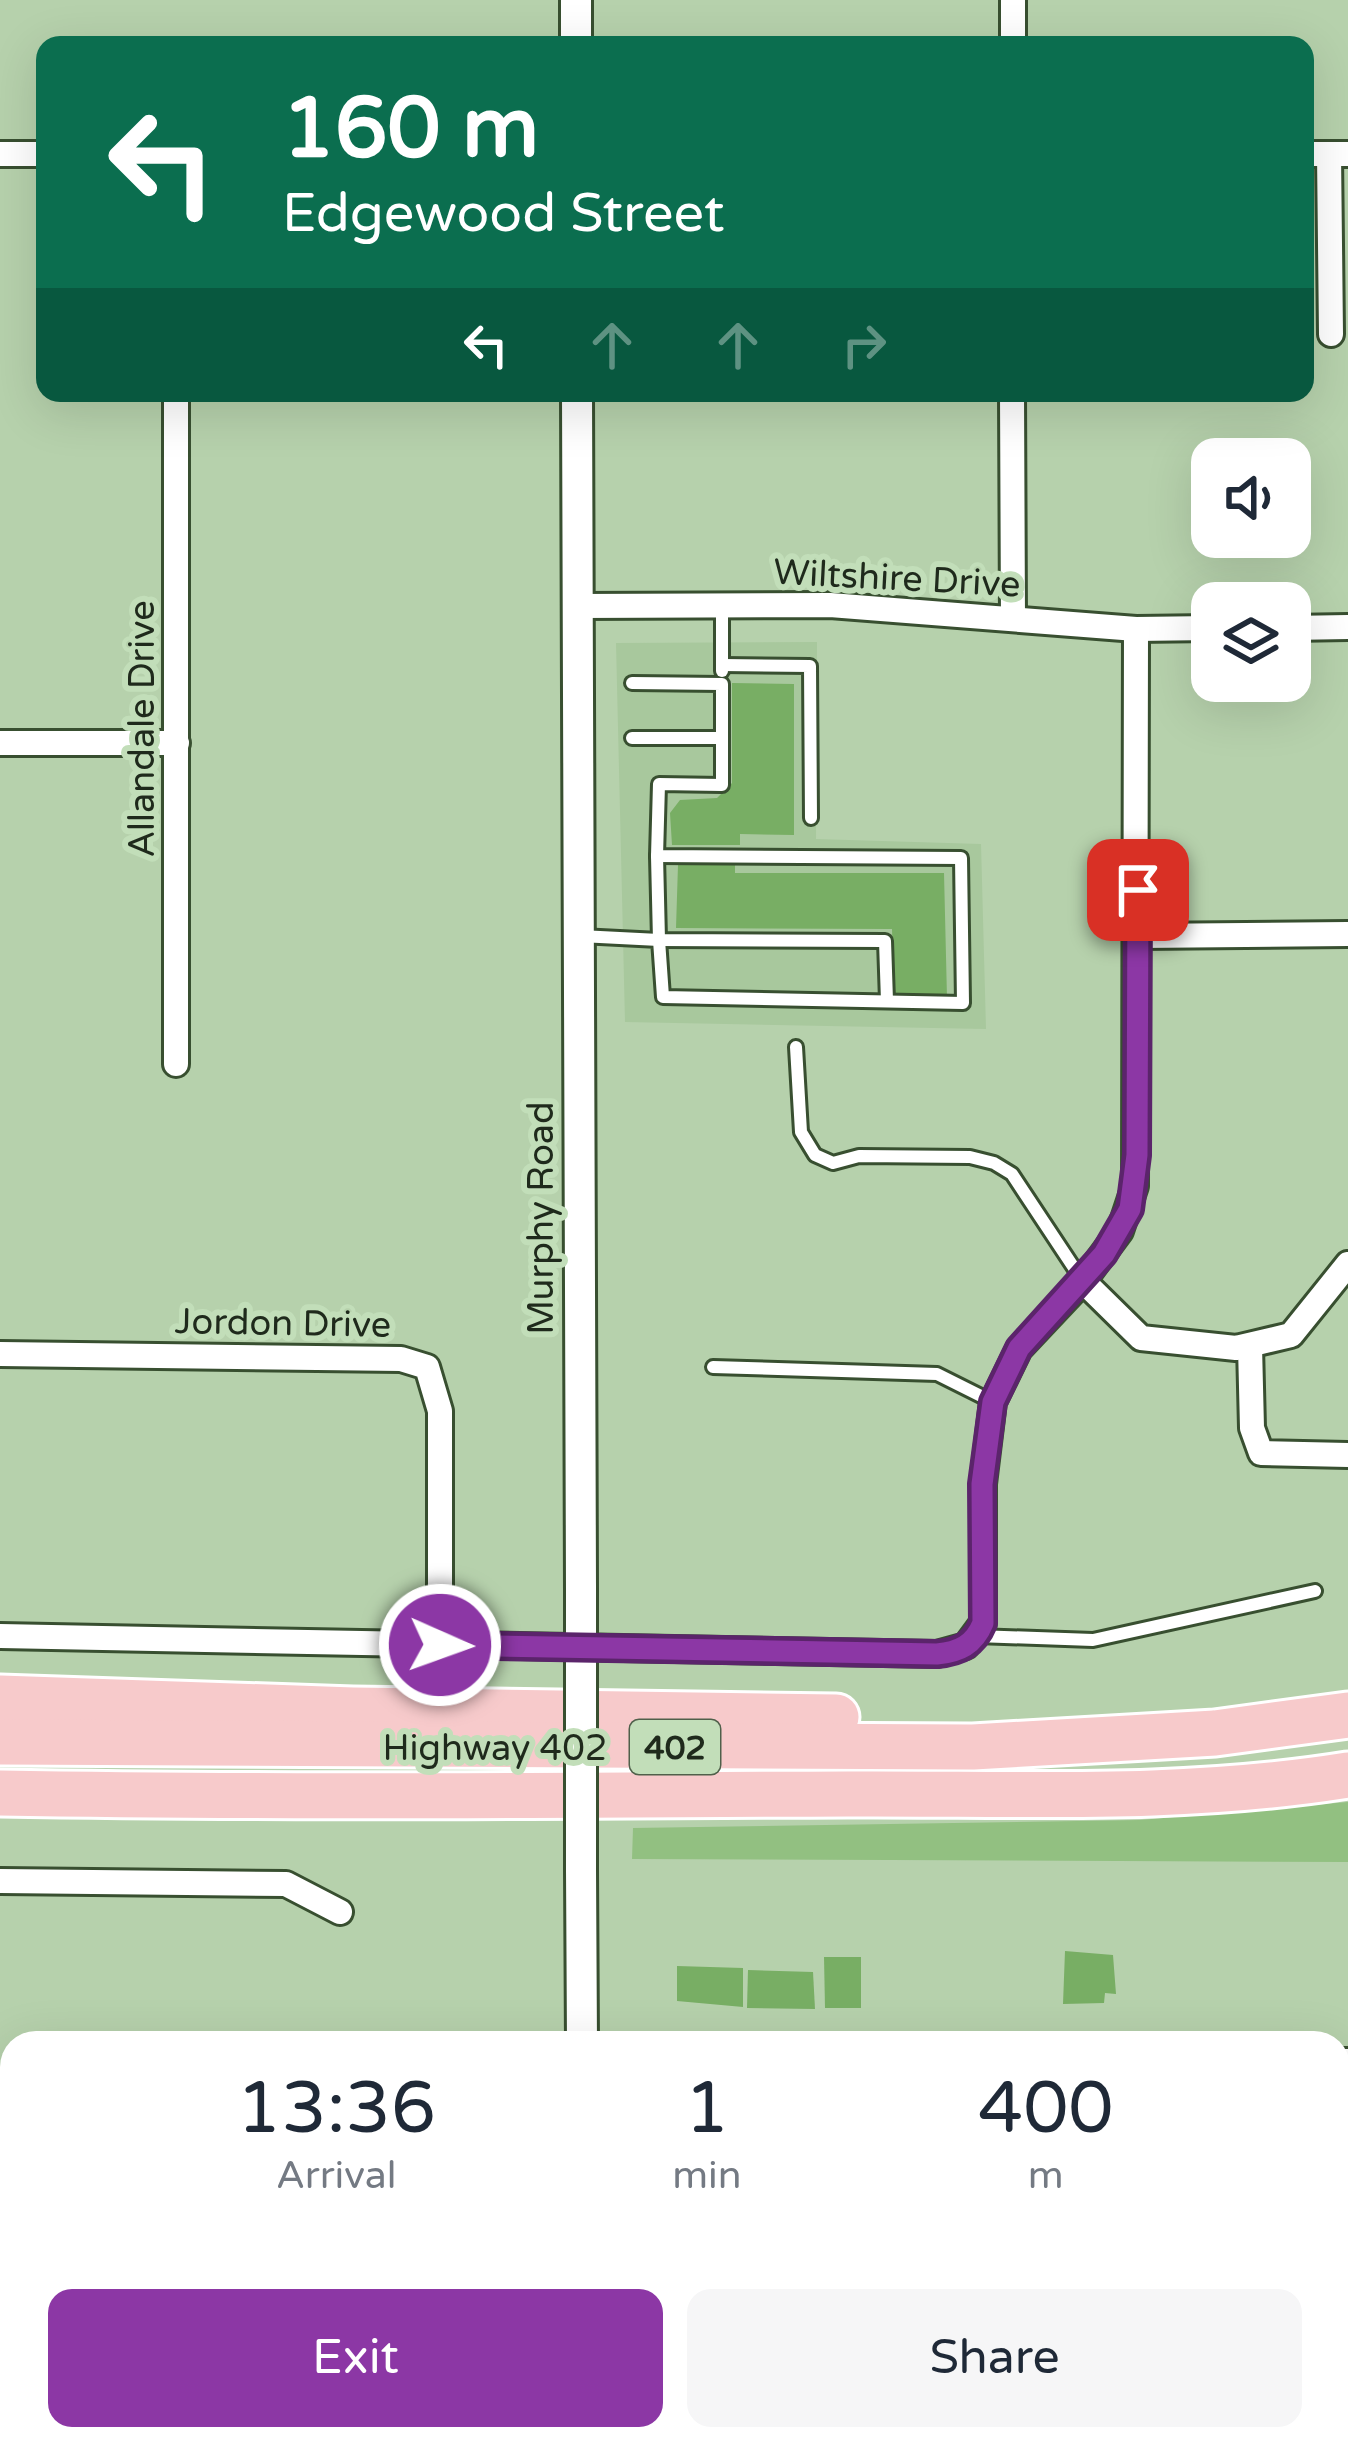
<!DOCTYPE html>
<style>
body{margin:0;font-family:"Varela Round",sans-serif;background:#f6f6f7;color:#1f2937;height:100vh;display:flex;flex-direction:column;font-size:45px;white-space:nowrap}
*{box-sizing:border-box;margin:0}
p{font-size:39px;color:#747a83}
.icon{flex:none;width:66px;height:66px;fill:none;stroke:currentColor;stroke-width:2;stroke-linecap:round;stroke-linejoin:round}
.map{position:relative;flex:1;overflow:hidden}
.side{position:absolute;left:0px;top:2031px;width:1350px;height:420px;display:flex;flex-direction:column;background:#fff;border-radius:36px 36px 0 0;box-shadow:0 12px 48px #0002}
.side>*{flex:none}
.top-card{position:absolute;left:36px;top:36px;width:1278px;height:366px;border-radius:24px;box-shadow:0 12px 48px #0002;background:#0b6e4f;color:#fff;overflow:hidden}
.tools{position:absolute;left:1191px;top:438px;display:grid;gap:24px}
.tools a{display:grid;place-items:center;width:120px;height:120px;border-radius:24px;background:#fff;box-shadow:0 12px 48px #0002;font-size:60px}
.pin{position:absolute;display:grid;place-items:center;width:102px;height:102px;color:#fff;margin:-51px;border-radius:24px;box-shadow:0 6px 18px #0006}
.me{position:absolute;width:132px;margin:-66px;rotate:92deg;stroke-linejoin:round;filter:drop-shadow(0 0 9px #0008)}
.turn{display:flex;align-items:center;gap:42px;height:252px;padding:0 48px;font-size:54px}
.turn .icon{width:156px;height:156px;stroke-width:2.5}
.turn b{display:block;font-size:84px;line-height:102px}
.lanes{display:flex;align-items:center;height:114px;padding:0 48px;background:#0003;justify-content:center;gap:60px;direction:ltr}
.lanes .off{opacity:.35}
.eta{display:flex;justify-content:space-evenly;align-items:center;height:204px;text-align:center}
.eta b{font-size:72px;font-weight:600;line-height:84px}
.button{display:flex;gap:24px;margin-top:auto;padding:24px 48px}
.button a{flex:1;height:138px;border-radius:24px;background:#8c37a5;color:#fff;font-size:48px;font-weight:600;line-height:138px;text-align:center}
.button a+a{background:#f6f6f7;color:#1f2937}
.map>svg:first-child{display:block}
.built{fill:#a8c89d}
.green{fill:#92c081}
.building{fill:#78ae64}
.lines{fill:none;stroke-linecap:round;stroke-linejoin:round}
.service-casing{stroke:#384f30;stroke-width:18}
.minor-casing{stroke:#384f30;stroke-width:30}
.tertiary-casing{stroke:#384f30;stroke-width:36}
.motorway-casing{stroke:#fff;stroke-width:51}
.service{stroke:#fff;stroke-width:12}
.minor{stroke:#fff;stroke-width:24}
.tertiary{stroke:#fff;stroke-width:30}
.motorway{stroke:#f7cacb;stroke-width:45}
.tertiary-bridge-casing{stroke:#384f30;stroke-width:36;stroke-linecap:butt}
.tertiary-bridge{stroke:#fff;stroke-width:30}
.route-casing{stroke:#5b246b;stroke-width:30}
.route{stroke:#8c37a5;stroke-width:21}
.labels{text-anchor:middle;stroke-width:12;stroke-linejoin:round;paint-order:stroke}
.shield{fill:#c2deb9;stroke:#50604b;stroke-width:3}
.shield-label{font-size:33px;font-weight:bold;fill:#1f2a1c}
.street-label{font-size:36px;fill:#1f2a1c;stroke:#c2deb9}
</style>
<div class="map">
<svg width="1348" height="2451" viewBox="0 0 1348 2451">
<rect width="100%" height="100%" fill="#b6d1ac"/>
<polygon class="built" points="817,642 816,839 981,844 986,1029 625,1022 616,643"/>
<polygon class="green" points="1348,1802 1348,1862 632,1859 633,1828 1140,1820"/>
<g class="building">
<polygon points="732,683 794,684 794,835 740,834 740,845 672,845 670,813 680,800 717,798 732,783"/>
<polygon points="735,864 735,873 944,873 947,998 894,997 892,929 676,928 678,865"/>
<polygon points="1065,1951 1113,1955 1116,1994 1105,1993 1104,2003 1063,2004"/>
<polygon points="824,1957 861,1957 861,2008 825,2008"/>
<polygon points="677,1966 743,1968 743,2007 677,2001"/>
<polygon points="748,1970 813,1972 815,2009 747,2008"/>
</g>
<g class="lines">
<g class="service-casing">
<g id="service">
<polyline points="722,665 810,666 811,818"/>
<polyline points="722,671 722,605"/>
<polyline points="632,683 722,684 722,738"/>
<polyline points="657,856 659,940 885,941 887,1001"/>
<polyline points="580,936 659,940 663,997 963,1003 961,858 657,856 659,784 722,785 722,738 632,738"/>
<polyline points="796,1047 801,1132 815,1155 833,1163 859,1156 970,1157 994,1163 1012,1174 1082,1280"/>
<polyline points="713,1367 937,1374 993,1402"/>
<polyline points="976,1636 1093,1640 1315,1591"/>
</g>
</g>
<g class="minor-casing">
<g id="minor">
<polyline points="1013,45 1013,0"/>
<polyline points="0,154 45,154"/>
<polyline points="1305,154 1348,154"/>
<polyline points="1329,154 1331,334"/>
<polyline points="176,393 176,1064"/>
<polyline points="1012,393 1013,619"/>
<polyline points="578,606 830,605 1136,629 1212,628"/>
<polyline points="1290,628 1348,627"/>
<polyline points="0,743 177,743"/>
<polyline points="1139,936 1348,934"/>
<polyline points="1083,1281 1141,1338 1236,1348 1291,1335 1348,1264"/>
<polyline points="1250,1346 1252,1428 1261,1453 1348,1455"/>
<polyline points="0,1354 401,1359 427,1367 440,1411 440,1645"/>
<polyline points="0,1636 937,1654 966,1646 983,1623 983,1484 993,1402 1019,1349 1083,1281 1120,1231 1135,1186 1136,629"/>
<polyline points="0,1881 286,1884 340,1912"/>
<polyline points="1338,2061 1348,2061"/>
<polyline points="0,2191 12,2191"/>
<polyline points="1117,2439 1117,2451"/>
</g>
</g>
<g class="tertiary-casing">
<g id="tertiary">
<polyline points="576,0 576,45"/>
<polyline points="577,393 581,1588"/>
<polyline points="581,1869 582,2043"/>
<polyline points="583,2439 583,2451"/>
</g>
</g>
<g class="motorway-casing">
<g id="motorway">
<polyline points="0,1698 353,1710 836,1717"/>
<polyline points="0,1742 973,1747 1215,1733 1348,1715"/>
<path d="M0 1793C283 1798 565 1795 848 1794 1016 1793 1181 1802 1348 1775"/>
</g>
</g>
<use href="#service" class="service"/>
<use href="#minor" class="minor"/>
<use href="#tertiary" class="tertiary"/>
<use href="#motorway" class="motorway"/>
<g class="tertiary-bridge-casing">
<polyline id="tertiary-bridge" points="581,1588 581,1869"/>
</g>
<use href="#tertiary-bridge" class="tertiary-bridge"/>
</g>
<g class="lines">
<g class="route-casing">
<path id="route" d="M440 1645 937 1654C959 1652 974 1645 983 1623L982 1484 993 1402 1019 1348 1104 1254 1130 1209 1137 1155 1138 890"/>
</g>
<use href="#route" class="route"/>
</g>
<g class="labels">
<rect class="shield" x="630" y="1720" width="90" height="54" rx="9"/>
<g class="shield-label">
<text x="675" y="1759">402</text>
</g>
<g class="street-label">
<text transform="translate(897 577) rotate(3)" y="13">Wiltshire Drive</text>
<text transform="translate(141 729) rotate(-90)" y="13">Allandale Drive</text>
<text transform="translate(540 1218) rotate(-90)" y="13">Murphy Road</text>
<text transform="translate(283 1322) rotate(1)" y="13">Jordon Drive</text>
<text x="495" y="1760">Highway 402</text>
</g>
</g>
</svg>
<div class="tools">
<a><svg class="icon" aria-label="sound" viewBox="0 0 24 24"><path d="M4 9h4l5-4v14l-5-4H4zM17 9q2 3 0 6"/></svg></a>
<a><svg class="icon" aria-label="layers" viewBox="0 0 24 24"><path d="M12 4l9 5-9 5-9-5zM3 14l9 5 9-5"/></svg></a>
</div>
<div class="pin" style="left:1138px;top:890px;background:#d93025"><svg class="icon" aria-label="arrive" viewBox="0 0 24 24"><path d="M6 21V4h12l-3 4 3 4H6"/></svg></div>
<svg class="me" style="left:440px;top:1645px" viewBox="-20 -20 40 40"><circle r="17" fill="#8c37a5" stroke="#fff" stroke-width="3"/><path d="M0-11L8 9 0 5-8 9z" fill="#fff"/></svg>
<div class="top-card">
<div class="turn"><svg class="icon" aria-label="left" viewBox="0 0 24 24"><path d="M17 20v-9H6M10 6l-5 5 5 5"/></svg><div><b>160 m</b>Edgewood Street</div></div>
<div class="lanes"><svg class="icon" aria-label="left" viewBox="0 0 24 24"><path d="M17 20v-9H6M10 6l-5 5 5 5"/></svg><svg class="icon off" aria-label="ahead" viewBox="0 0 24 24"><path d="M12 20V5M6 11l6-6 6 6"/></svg><svg class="icon off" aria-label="ahead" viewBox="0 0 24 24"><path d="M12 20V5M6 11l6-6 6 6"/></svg><svg class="icon off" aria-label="right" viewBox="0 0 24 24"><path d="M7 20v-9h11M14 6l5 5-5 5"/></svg></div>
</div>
<section class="side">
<div class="eta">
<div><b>13:36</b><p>Arrival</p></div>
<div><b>1</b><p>min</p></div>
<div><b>400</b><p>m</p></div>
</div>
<div class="button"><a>Exit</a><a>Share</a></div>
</section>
</div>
